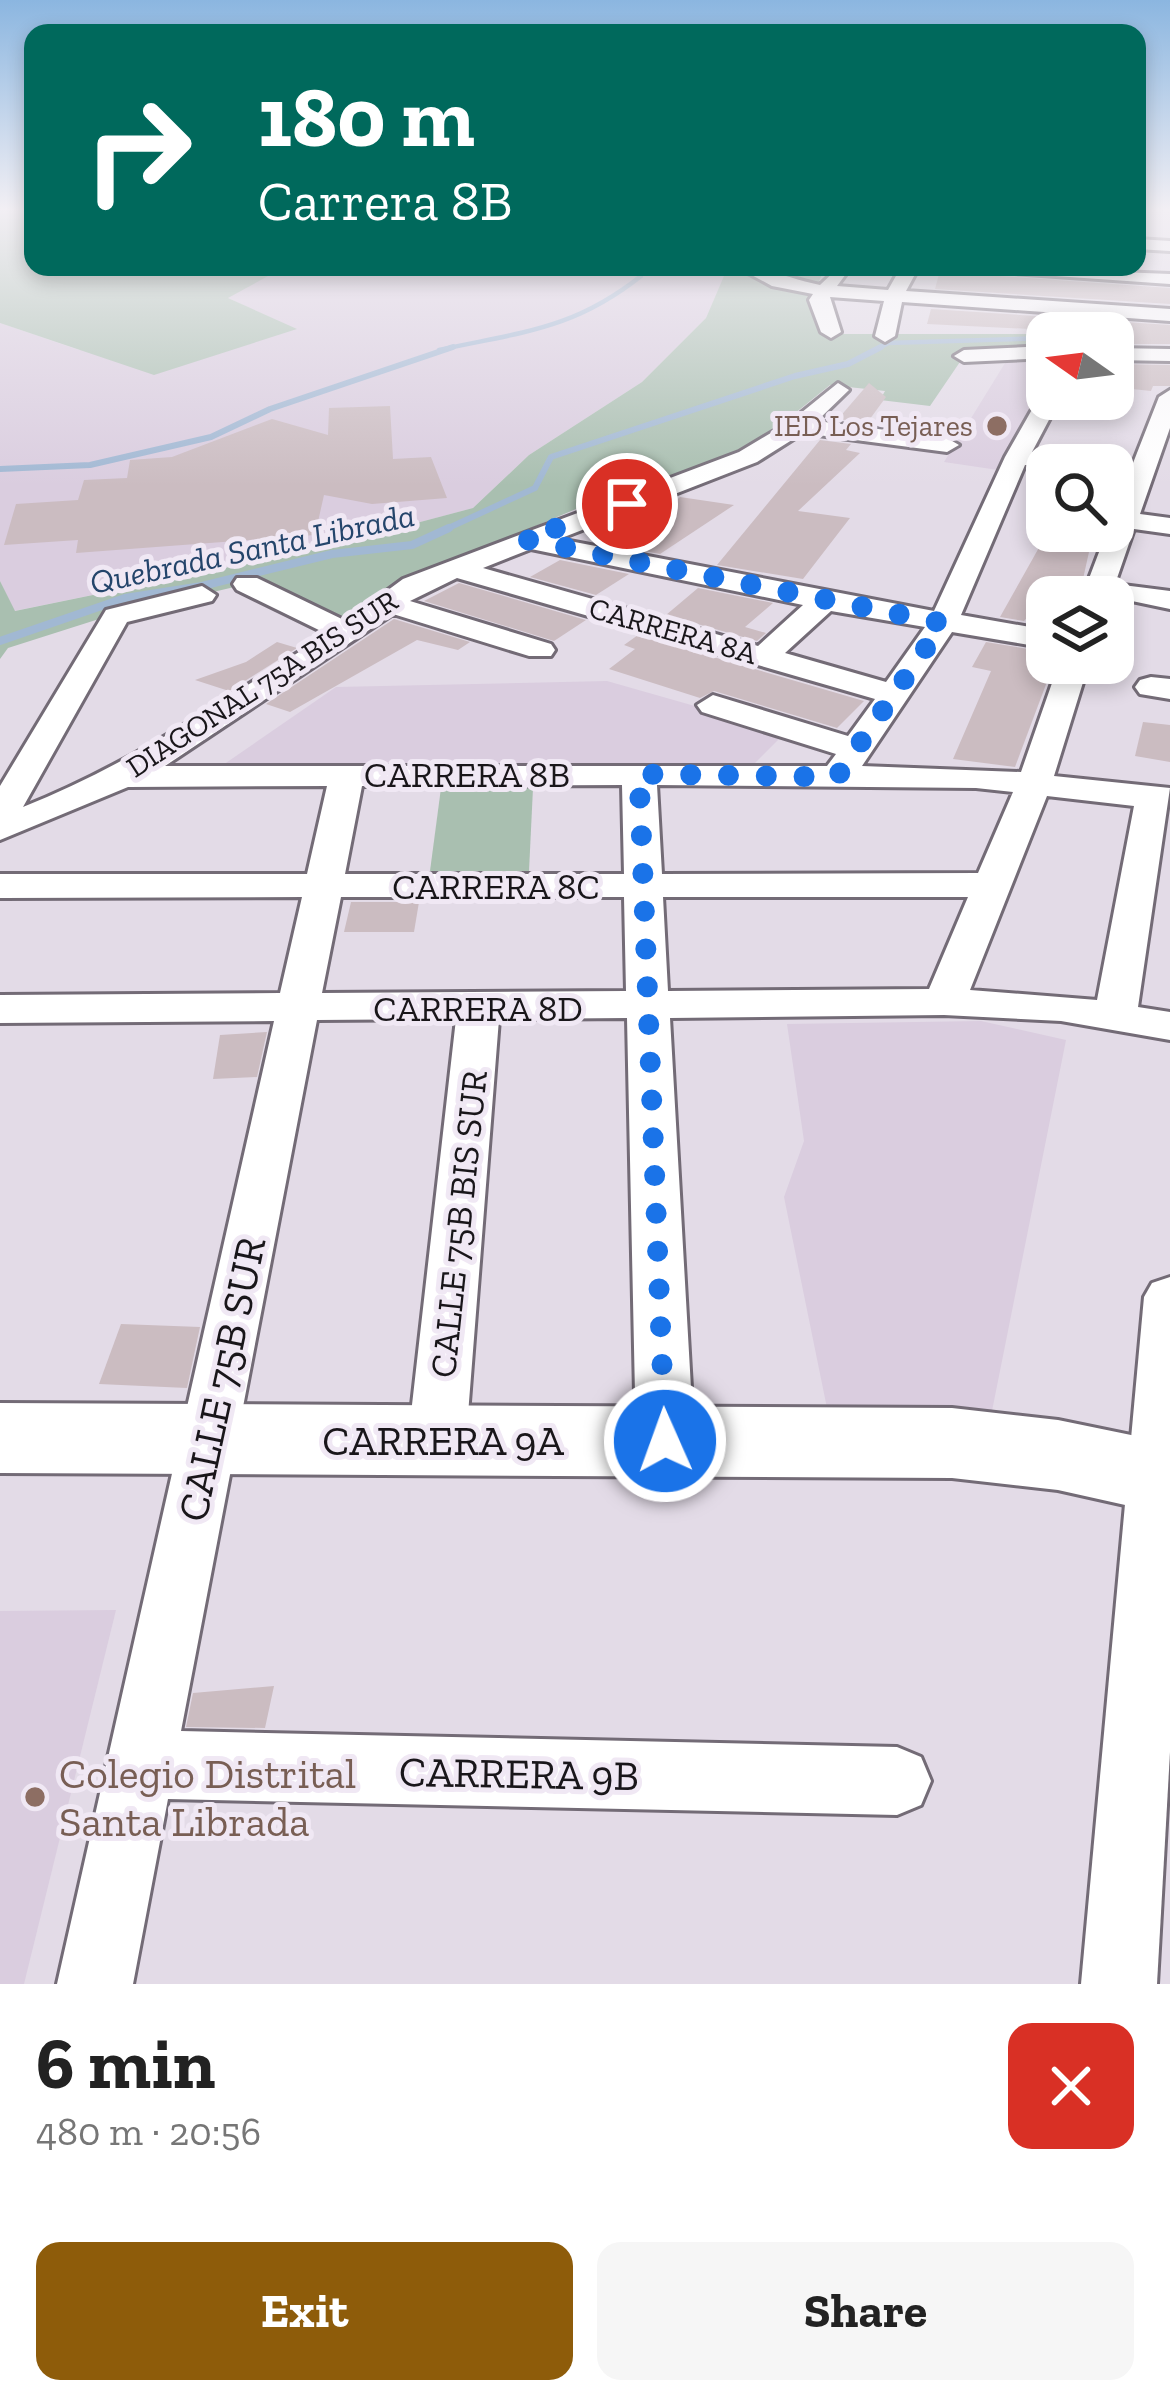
<!DOCTYPE html>
<meta charset="utf-8">
<style>
body{margin:0;font-family:"Zilla Slab",serif;background:#f6f6f6;color:#222;height:100vh;display:flex;flex-direction:column;font-size:45px;white-space:nowrap}
*{box-sizing:border-box;margin:0}
p{font-size:39px;color:#767676}
.icon{flex:none;width:66px;height:66px;fill:none;stroke:currentColor;stroke-width:2;stroke-linecap:round;stroke-linejoin:round}
.map{position:relative;height:1984px;overflow:hidden}
.sheet{display:flex;flex-direction:column;background:#fff;flex:1}
.sheet>*{flex:none}
.top-card{position:absolute;left:24px;top:24px;width:1122px;height:252px;border-radius:24px;box-shadow:0 6px 18px #0003;background:#00695c;color:#fff;overflow:hidden}
.needle{width:78px;rotate:284deg}
.tools{position:absolute;left:1026px;top:312px;display:grid;gap:24px}
.tools a{display:grid;place-items:center;width:108px;height:108px;border-radius:24px;background:#fff;box-shadow:0 6px 18px #0003;font-size:60px}
.pin{position:absolute;display:grid;place-items:center;width:102px;height:102px;color:#fff;margin:-51px;border:6px solid #fff;border-radius:50%;box-shadow:0 3px 12px #0007}
.me{position:absolute;width:132px;margin:-66px;rotate:358deg;stroke-linejoin:round;filter:drop-shadow(0 0 9px #0008)}
.turn{display:flex;align-items:center;gap:42px;height:252px;padding:0 36px;font-size:54px}
.turn .icon{width:156px;height:156px;stroke-width:2.5}
.turn b{display:block;font-size:84px;line-height:102px}
.round{display:grid;place-items:center;flex:none;width:126px;height:126px;border-radius:24px;background:#f6f6f6}
.summary{display:flex;align-items:center;justify-content:space-between;height:204px;padding:0 36px}
h1{font-size:72px;font-weight:800;line-height:90px}
.action{display:flex;gap:24px;margin-top:auto;padding:24px 36px}
.action a{flex:1;height:138px;border-radius:24px;background:#8e5c0a;color:#fff;font-size:48px;font-weight:800;line-height:138px;text-align:center}
.action a+a{background:#f6f6f6;color:#222}
.map>svg:first-child{display:block}
.built{fill:#dacddf}
.green{fill:#a9bfb0}
.lines{fill:none;stroke-linecap:round;stroke-linejoin:round}
.stream-far2{stroke:#a1b8d3;stroke-width:4.5}
.stream-far1{stroke:#a1b8d3;stroke-width:6}
.stream{stroke:#a1b8d3;stroke-width:8}
.building{fill:#cbbcc1}
.street-casing{stroke:#736b76;stroke-width:6}
.secondary-casing{stroke:#736b76;stroke-width:6}
.street{fill:#fff;fill-rule:evenodd}
.secondary{fill:#fff;fill-rule:evenodd}
.route{stroke:#1a73e8;stroke-width:21;stroke-dasharray:0 37.8}
.education-dot{fill:#8d6e63;stroke:#f0e8f4;stroke-width:4.5}
.labels{text-anchor:middle;stroke-width:10;stroke-linejoin:round;paint-order:stroke}
.far-education-label{font-size:30px;fill:#785e54;stroke:#f0e8f4;text-anchor:end}
.far-street-label{font-size:30px;fill:#19161a;stroke:#f0e8f4}
.far-water-label{font-size:33px;font-style:italic;fill:#24456b;stroke:#f0e8f4}
.street-label{font-size:36px;fill:#19161a;stroke:#f0e8f4}
.near-street-label{font-size:42px;fill:#19161a;stroke:#f0e8f4}
.near-education-label{font-size:42px;fill:#785e54;stroke:#f0e8f4;text-anchor:start}
</style>
<div class="map">
<svg width="1170" height="1984" viewBox="0 0 1170 1984">
<rect width="100%" height="100%" fill="#e3dbe7"/>
<g class="built">
<polygon points="270,267 715,267 725,275 706,318 642,382 529,455 473,508 327,547 14,611 0,581 0,323 79,350 295,329 226,297 277,269"/>
<polygon points="1010,355 1047,359 1047,390 1005,471 944,462"/>
<polygon points="607,681 786,732 753,765 220,767 336,687"/>
<polygon points="981,1021 1066,1040 991,1416 828,1413 784,1197 804,1141 787,1024"/>
<polygon points="116,1610 24,1984 0,1984 0,1611"/>
</g>
<g class="green">
<polygon points="0,208 33,208 33,267 279,270 228,298 297,329 154,375 0,323"/>
<polygon points="715,267 791,267 790,271 823,272 811,300 826,334 1047,334 1047,349 964,356 930,406 880,400 885,391 830,385 753,447 576,509 434,569 330,624 247,584 99,619 8,648 0,659 0,581 15,611 326,547 473,508 529,455 642,382 706,318 724,276"/>
<polygon points="441,788 533,788 529,871 430,871"/>
</g>
<g class="lines">
<g class="stream-far2">
<path d="M439 350C521 332 573 330 641 276V267"/>
<polyline points="876,350 888,343 1047,338"/>
</g>
<g class="stream-far1">
<polyline points="0,469 90,465 211,437 270,409 453,347"/>
<polyline points="442,531 535,488 551,457 795,376 848,364 881,347"/>
</g>
<polyline class="stream" points="0,641 125,598 202,586 332,554 412,545 449,528"/>
</g>
<g class="building">
<polygon points="958,267 987,267 1000,276 1170,288 1170,304 935,289 939,274 956,276"/>
<polygon points="931,309 1170,325 1170,344 1113,344 1113,333 927,324"/>
<polygon points="1113,364 1170,365 1170,386 1153,386 1151,391 1113,387"/>
<polygon points="869,383 886,397 867,423 838,419"/>
<polygon points="390,406 393,459 431,457 447,498 372,504 324,495 315,535 76,553 78,540 4,545 16,504 78,500 84,480 127,478 130,460 172,457 272,419 328,435 329,408"/>
<polygon points="820,440 851,444 846,450 860,453 798,511 850,518 803,579 717,565"/>
<polygon points="680,497 734,505 660,554 592,541 608,525 630,521 651,508 665,511"/>
<polygon points="1041,544 1089,552 1081,588 1057,585 1024,621 1000,617"/>
<polygon points="560,560 629,574 596,595 530,577"/>
<polygon points="459,583 586,620 554,641 424,601"/>
<polygon points="698,588 773,603 745,627 766,633 757,641 666,615"/>
<polygon points="394,619 470,642 458,650 417,640 290,712 266,704"/>
<polygon points="638,635 864,701 837,728 714,691 700,698 609,669 635,649 624,645"/>
<polygon points="277,642 297,648 229,691 195,680 246,662"/>
<polygon points="986,642 1047,652 1047,663 1054,663 1015,767 953,759 991,671 972,667"/>
<polygon points="1143,722 1170,725 1170,762 1135,756"/>
<polygon points="351,902 419,902 414,932 344,932"/>
<polygon points="267,1032 257,1077 213,1079 220,1035"/>
<polygon points="121,1324 200,1327 187,1388 99,1384"/>
<polygon points="274,1686 265,1728 186,1727 193,1693"/>
</g>
<g class="lines">
<g class="street-casing">
<g id="street">
<polygon points="1137,239 1170,241 1170,251 1137,249"/>
<path d="M737 267C766 267 791 279 820 285L837 269 846 274 837 286 888 290 901 267H919L906 291 1170 309V321L902 302 895 336 885 342 875 336 884 301 830 297 841 332 831 338 821 332 809 300 813 294 772 286Z"/>
<polygon points="991,267 1170,274 1170,284 1000,272"/>
<polygon points="1047,346 1047,358 964,362 954,356 964,350"/>
<polygon points="1113,348 1170,349 1170,361 1113,360"/>
<path d="M838 383 849 390 817 421 947 438 959 445 947 452 803 433 757 462 559 539 934 611 1005 457 1038 399 1047 393V399H1060L1032 452 1075 458 1087 465H1025L961 615 1047 630V648L952 632 862 766 1021 772 1059 663H1089L1054 776 1170 788 1138 1007 1170 1012V1040L1061 1021 944 1015 670 1018 694 1441 685 1458 665 1465 645 1458 636 1441 627 1018 499 1019 466 1440 457 1457 437 1464 417 1457 408 1440 456 1019 317 1020 181 1731 897 1747 921 1757 931 1781 921 1805 897 1815 168 1799 133 1984H57L274 1021 0 1023V995L280 993 302 897 0 898V874H307L327 786 128 787 0 840V786L106 610 202 586 216 595 212 601 127 622 23 807C132 764 228 697 327 634L237 590 233 584 237 578H257L346 621 403 579 739 452 791 421ZM531 549 803 605 758 646 483 568ZM457 578 875 699 848 736 713 695 697 705 702 712 836 754 827 766H165L393 614 529 656H551L555 650 551 644 410 601ZM831 611 925 627 886 682 785 653ZM622 785 624 874H345L362 786ZM657 785 976 788 1013 792 978 873 662 874ZM1047 796 1134 806 1097 1000 970 990ZM341 897H624L626 991 322 993ZM663 897H968L929 989 668 991Z"/>
<polygon points="1170,390 1170,428 1140,514 1170,518 1170,534 1134,529 1115,584 1170,591 1170,609 1113,597 1082,597 1107,531 1113,531 1113,514 1159,397"/>
<polygon points="1151,677 1170,679 1170,699 1140,694 1135,687 1140,680"/>
<polygon points="1170,1277 1170,1752 1157,1984 1081,1984 1144,1297 1152,1283"/>
</g>
</g>
<g class="secondary-casing">
<polygon id="secondary" points="0,1403 952,1408 1058,1420 1170,1443 1170,1515 1058,1490 952,1478 0,1473"/>
</g>
<use href="#street" class="street"/>
<use href="#secondary" class="secondary"/>
</g>
<linearGradient id="sky" x2="0" y2="1"><stop stop-color="#8bb6e0"/><stop offset="0.43" stop-color="#f2eff4"/><stop offset="1" stop-color="#f2eff4" stop-opacity="0"/></linearGradient>
<rect width="1170" height="486" fill="url(#sky)"/>
<g class="lines">
<polyline class="route" points="627,504 524,539 943,623 837,777 639,774 665,1441"/>
</g>
<g class="education-dot">
<circle cx="997" cy="426" r="12"/>
<circle cx="35" cy="1797" r="12"/>
</g>
<g class="labels">
<g class="far-education-label">
<text x="973" y="436">IED Los Tejares</text>
</g>
<g class="far-street-label">
<text transform="translate(673 631) rotate(16)" y="10">CARRERA 8A</text>
<text transform="translate(262 684) rotate(-33)" y="10">DIAGONAL 75A BIS SUR</text>
</g>
<g class="far-water-label">
<text transform="translate(252 548) rotate(-12)" y="12">Quebrada Santa Librada</text>
</g>
<g class="street-label">
<text x="467" y="787">CARRERA 8B</text>
<text x="496" y="899">CARRERA 8C</text>
<text x="478" y="1021">CARRERA 8D</text>
<text transform="translate(458 1224) rotate(-84)" y="13">CALLE 75B BIS SUR</text>
</g>
<g class="near-street-label">
<text transform="translate(221 1379) rotate(-78)" y="15">CALLE 75B SUR</text>
<text x="443" y="1455">CARRERA 9A</text>
<text transform="translate(519 1773) rotate(1)" y="15">CARRERA 9B</text>
</g>
<g class="near-education-label">
<text x="59" y="1788">Colegio Distrital<tspan x="59" dy="48">Santa Librada</tspan></text>
</g>
</g>
</svg>
<div class="tools">
<a><svg class="needle" viewBox="-14 -14 28 28"><path d="M0-13l5 13h-10z" fill="#e53935"/><path d="M0 13l5-13h-10z" fill="#767676"/></svg></a>
<a><svg class="icon" aria-label="search" viewBox="0 0 24 24"><circle cx="10" cy="10" r="6"/><path d="M15 15l6 6"/></svg></a>
<a><svg class="icon" aria-label="layers" viewBox="0 0 24 24"><path d="M12 4l9 5-9 5-9-5zM3 14l9 5 9-5"/></svg></a>
</div>
<div class="pin" style="left:627px;top:504px;background:#d93025"><svg class="icon" aria-label="arrive" viewBox="0 0 24 24"><path d="M6 21V4h12l-3 4 3 4H6"/></svg></div>
<svg class="me" style="left:665px;top:1441px" viewBox="-20 -20 40 40"><circle r="17" fill="#1a73e8" stroke="#fff" stroke-width="3"/><path d="M0-11L8 9 0 5-8 9z" fill="#fff"/></svg>
<div class="top-card">
<div class="turn"><svg class="icon" aria-label="right" viewBox="0 0 24 24"><path d="M7 20v-9h11M14 6l5 5-5 5"/></svg><div><b>180 m</b>Carrera 8B</div></div>
</div>
</div>
<section class="sheet">
<div class="summary"><div><h1>6 min</h1><p>480 m · 20:56</p></div><a class="round" style="background:#d93025;color:#fff"><svg class="icon" aria-label="close" viewBox="0 0 24 24"><path d="M6 6l12 12M18 6L6 18"/></svg></a></div>
<div class="action"><a>Exit</a><a>Share</a></div>
</section>
